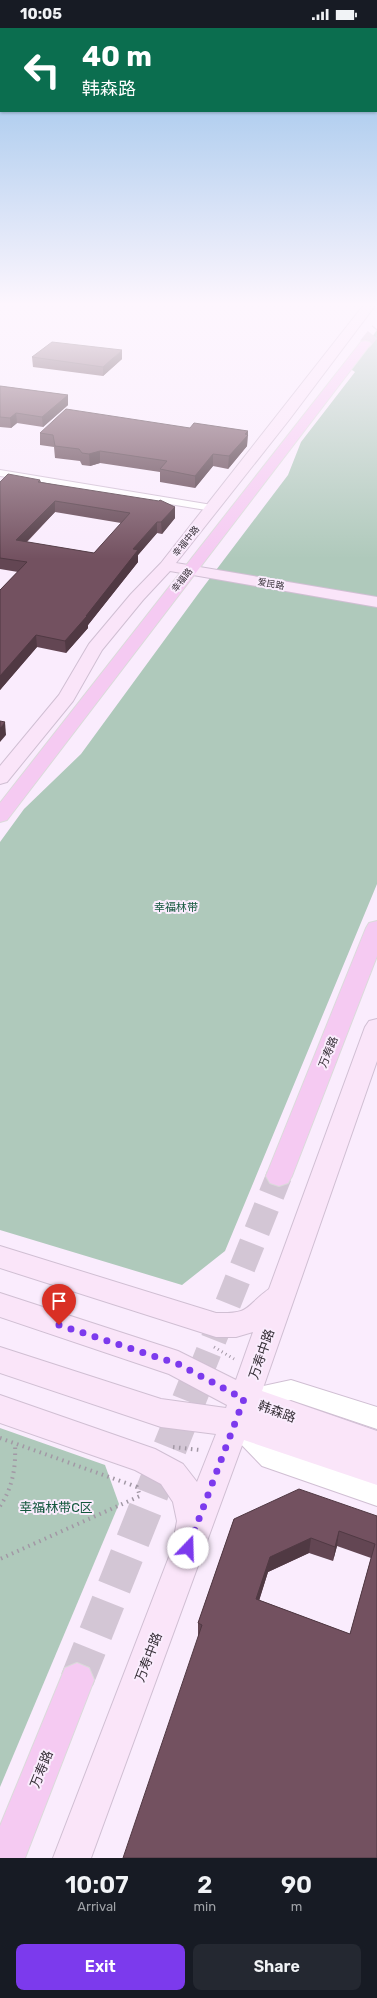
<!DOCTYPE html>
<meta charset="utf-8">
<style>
body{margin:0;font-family:Rubik,"Noto Sans SC",sans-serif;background:#242831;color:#f1f3f6;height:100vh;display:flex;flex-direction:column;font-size:15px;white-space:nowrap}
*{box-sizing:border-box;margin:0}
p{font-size:13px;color:#9ea1a6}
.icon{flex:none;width:22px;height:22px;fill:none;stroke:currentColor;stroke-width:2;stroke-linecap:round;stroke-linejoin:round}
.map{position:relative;height:1830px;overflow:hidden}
.panel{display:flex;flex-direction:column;background:#171b24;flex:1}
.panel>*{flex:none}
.hud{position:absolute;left:0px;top:0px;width:377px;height:84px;box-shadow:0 1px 3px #0004;background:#0b6e4f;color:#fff;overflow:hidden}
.pin{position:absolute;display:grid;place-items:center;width:34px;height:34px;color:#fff;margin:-41px -17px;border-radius:50% 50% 50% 0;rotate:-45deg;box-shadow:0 0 4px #0007}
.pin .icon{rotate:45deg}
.me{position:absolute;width:44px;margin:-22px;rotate:21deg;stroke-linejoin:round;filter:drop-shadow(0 0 3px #0008)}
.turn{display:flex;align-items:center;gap:14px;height:84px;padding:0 16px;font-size:18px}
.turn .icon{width:52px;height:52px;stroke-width:2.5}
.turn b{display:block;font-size:28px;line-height:34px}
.eta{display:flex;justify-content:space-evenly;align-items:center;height:68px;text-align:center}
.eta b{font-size:24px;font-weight:600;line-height:28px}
.button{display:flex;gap:8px;margin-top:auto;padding:8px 16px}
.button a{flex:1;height:46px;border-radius:8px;background:#7c3aed;color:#fff;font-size:16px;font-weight:600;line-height:46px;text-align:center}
.button a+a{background:#242831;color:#f1f3f6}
.status{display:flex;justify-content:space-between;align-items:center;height:28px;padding:0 20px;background:#171b24;direction:ltr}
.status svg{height:11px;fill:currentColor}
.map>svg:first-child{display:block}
.green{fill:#afc9bb}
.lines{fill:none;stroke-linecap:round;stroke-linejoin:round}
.primary-tunnel-far2{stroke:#d3c6d5;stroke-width:12;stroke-dasharray:12 6;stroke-linecap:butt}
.primary-tunnel-far1{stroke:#d3c6d5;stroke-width:26;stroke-dasharray:26 13;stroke-linecap:butt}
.primary-tunnel{stroke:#d3c6d5;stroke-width:34;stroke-dasharray:34 16;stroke-linecap:butt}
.street-casing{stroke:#d0bfd3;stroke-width:2}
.secondary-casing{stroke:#d0bfd3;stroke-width:2}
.primary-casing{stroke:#dbdadb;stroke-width:2}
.path-far1{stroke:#a298a5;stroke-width:3;stroke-dasharray:1 3.5;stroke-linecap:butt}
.path{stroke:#a298a5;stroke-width:4;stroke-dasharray:1.5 4.5;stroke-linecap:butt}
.street{fill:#fff;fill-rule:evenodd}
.secondary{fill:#fae5f9;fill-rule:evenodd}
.primary{fill:#f5caf2;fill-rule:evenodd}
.wall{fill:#634653;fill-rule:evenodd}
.shaded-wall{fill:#503943}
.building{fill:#735160;stroke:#503943;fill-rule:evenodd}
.route{stroke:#7c3aed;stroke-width:7;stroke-dasharray:0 12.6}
.labels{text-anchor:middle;stroke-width:4;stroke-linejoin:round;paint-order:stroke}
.far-street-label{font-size:9px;fill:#362f37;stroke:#faecfd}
.park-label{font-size:11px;fill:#13573d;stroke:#faecfd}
.street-label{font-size:11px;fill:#362f37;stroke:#faecfd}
.near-street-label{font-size:13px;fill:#362f37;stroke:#faecfd}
.near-park-label{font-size:13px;fill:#13573d;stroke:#faecfd}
</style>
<div class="status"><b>10:05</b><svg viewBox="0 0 49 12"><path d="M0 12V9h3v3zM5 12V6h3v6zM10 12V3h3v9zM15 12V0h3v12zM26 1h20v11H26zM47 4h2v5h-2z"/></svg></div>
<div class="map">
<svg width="377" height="1830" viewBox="0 0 377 1830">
<rect width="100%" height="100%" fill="#faecfd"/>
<g class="green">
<polygon points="377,302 377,856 225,1223 182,1257 0,1202 0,814 24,781 81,726 201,562 288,447 301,414 355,344 349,340"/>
<polygon points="0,1400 105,1437 119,1476 0,1759"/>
</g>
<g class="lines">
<polyline class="primary-tunnel-far2" points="365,316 377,301"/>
<polyline class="primary-tunnel-far1" points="199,1348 279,1148"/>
<polyline class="primary-tunnel" points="77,1652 199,1347"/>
<g class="street-casing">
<g id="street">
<polygon points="0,442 212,477 218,480 212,483 0,448"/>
<polygon points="291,1352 377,1379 377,1401 291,1372 248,1381 240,1377 236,1370 240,1363"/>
<polygon points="242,1390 250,1393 278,1421 377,1454 377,1478 262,1438 234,1409 230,1401 234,1393"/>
</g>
</g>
<g class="secondary-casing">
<g id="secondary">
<polygon points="366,274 377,275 289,392 176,535 377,569 377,579 170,543 143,572 102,622 73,673 7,754 0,756 0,738 59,667 89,616 131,566 161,535"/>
<path d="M377 991V1033L262 1363 377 1403V1457L244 1412 91 1830H53L177 1508 175 1504 177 1493 173 1474 161 1456 135 1442 0 1395V1367L155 1421 183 1436 197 1454 216 1406 161 1399 0 1345V1319L161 1371 226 1380 227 1377 169 1346 0 1289V1265L178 1323 236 1352 253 1304 236 1309H216L0 1240V1218L216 1285C252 1286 244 1279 269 1261L365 999 369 993Z"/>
</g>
</g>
<g class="primary-casing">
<g id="primary">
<polygon points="365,313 369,314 371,316 369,318 7,792 0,794 0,775 361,314"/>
<polygon points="377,893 377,928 292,1148 288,1155 279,1158 270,1155 266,1148 366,900 369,895"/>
<polygon points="77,1635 89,1640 94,1652 25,1830 0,1830 0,1798 65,1640"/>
</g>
</g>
<polyline class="path-far1" points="214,1319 234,1331"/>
<g class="path">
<polyline points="0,1410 137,1459 140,1468 0,1531"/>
<polyline points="173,1419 200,1422"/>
<path d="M0 1478C13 1459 16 1439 15 1416"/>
</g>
<use href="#street" class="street"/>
<use href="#secondary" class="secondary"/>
<use href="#primary" class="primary"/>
</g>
<g class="wall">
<polygon points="32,329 122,331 103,348 33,339"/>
<polygon points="0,358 68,367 68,377 43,399 17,395 11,400 0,399"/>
<polygon points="190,400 248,403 247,418 228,441 213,438 195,460 160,454 160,444 100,435 90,438 82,437 80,433 55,430 54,419 40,417 40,405"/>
<path d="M40 452 41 454 175 479V490L162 506 157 505 138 527V534L88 597V600L66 625 37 619 0 662V562L18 544 0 541V454ZM55 484 121 495 94 525 27 514Z"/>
<path d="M377 1488V1830L198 1609V1595L234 1491ZM337 1518 371 1530 350 1606 259 1572 268 1544 309 1525 333 1533Z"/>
</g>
<g class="shaded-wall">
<polygon points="122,322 122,331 103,348 103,339"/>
<polygon points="68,367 68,377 43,399 42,389"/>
<polygon points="16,385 17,395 11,400 10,390"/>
<polygon points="248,403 247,418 228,441 229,428"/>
<polygon points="100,423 100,435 90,438 89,426"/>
<polygon points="213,426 213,438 195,460 195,448"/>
<polygon points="55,473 55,484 17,523 16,512"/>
<polygon points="175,479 175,490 162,506 161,494"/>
<polygon points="157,494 157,505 138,527 138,534 88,597 88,600 66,625 65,613 86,588 133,521"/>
<polygon points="36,607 37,619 0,662 0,648"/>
<polygon points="5,694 6,707 0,714 0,700"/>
<polygon points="339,1503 337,1518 333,1533 335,1519"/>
<polygon points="311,1510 309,1525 268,1544 255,1586 256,1571 270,1529"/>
</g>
<g class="building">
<polygon points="52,314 122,322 103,339 32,329"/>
<polygon points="0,358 68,367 42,389 16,385 10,390 0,389"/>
<polygon points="66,381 190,400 194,395 248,403 245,406 248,407 229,428 213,426 195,448 160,441 167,433 100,423 89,426 82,425 79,421 55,418 53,407 40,405"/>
<path d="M8 446 40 452 38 454 159 473 160 472 175 479 161 494H157L133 521 138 522 86 588H87L65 613 36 607 0 648V562L27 534 0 530V454ZM55 473 130 485 94 525 16 512Z"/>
<polygon points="0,693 5,694 0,700"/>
<path d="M299 1461 377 1488V1830H123L202 1597 198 1595 234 1491ZM339 1503 375 1516 350 1606 256 1571 270 1529 311 1510 335 1519Z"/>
</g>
<linearGradient id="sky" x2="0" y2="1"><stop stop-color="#92bee9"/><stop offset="0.52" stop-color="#fdf6fe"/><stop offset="1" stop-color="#fdf6fe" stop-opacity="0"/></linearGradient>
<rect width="377" height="531" fill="url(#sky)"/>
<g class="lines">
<polyline class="route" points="59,1297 178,1336 244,1371 188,1520"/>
</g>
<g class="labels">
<g class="far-street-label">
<text transform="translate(186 513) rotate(-51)" y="3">幸福中路</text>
<text transform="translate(182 552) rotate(-52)" y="3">幸福路</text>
<text transform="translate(271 556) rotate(10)" y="3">爱民路</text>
</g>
<g class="park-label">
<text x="176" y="883">幸福林带</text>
</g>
<g class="street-label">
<text transform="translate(328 1024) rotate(-68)" y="4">万寿路</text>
</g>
<g class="near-street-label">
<text transform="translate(261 1326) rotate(-71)" y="5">万寿中路</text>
<text transform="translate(277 1383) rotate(20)" y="5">韩森路</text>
<text transform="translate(148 1629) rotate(-69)" y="5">万寿中路</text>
<text transform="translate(41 1741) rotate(-68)" y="5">万寿路</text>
</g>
<g class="near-park-label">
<text x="56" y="1484">幸福林带C区</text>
</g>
</g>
</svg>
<div class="pin" style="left:59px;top:1297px;background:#d93025"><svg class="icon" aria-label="arrive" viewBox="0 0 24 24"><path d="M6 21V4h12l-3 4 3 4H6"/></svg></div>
<svg class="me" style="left:188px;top:1520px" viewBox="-20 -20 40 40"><circle r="19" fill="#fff"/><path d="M0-13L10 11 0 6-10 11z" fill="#7c3aed"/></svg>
<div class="hud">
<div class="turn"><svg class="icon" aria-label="left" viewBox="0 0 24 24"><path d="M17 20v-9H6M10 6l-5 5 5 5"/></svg><div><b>40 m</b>韩森路</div></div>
</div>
</div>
<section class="panel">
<div class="eta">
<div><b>10:07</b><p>Arrival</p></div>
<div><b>2</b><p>min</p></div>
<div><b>90</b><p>m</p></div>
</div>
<div class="button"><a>Exit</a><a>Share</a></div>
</section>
